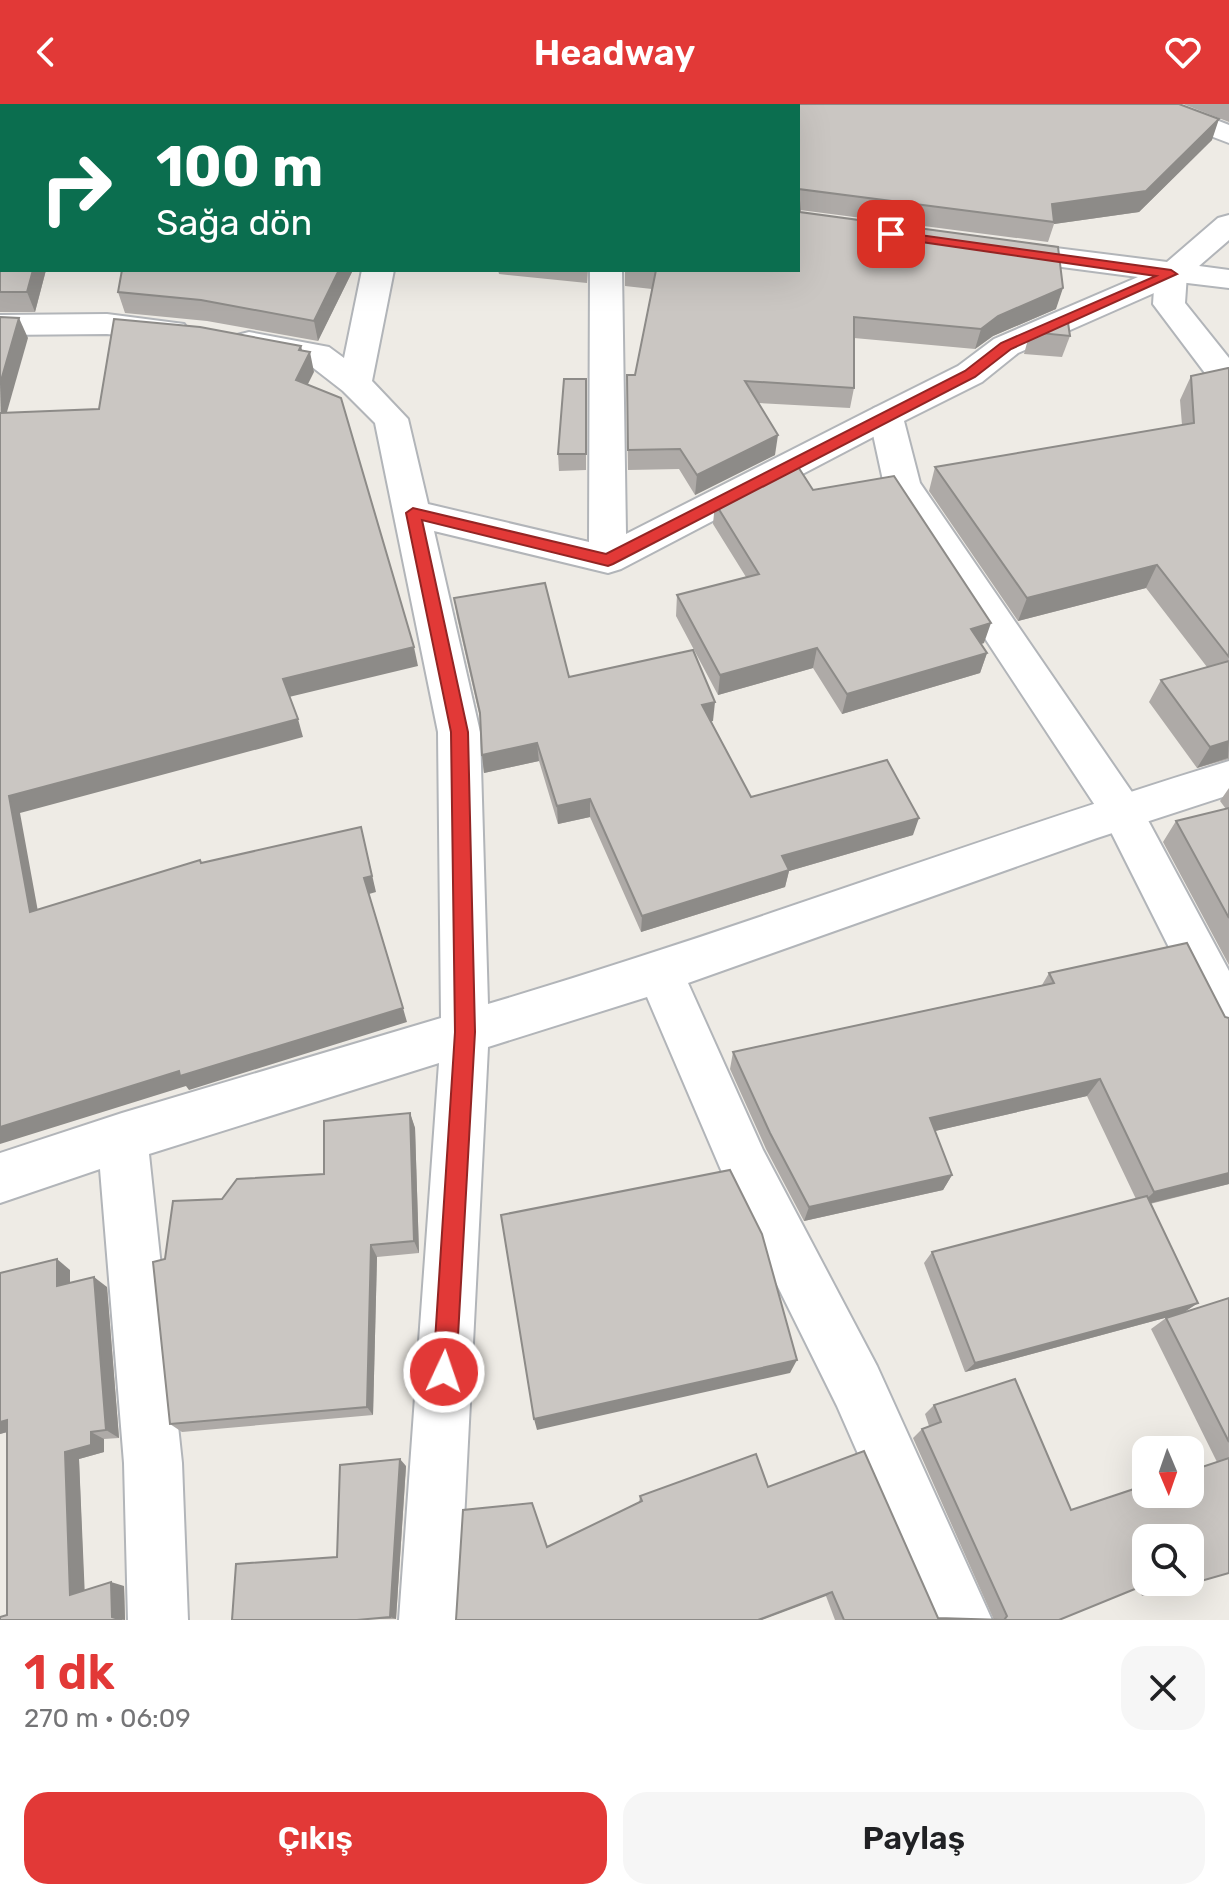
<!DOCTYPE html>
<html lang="tr">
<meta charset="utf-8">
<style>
body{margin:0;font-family:Rubik,sans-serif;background:#f6f6f6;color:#202124;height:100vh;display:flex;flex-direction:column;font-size:30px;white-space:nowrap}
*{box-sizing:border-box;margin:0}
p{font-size:26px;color:#757577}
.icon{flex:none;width:44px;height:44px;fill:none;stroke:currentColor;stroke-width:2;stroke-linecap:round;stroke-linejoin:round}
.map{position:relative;height:1516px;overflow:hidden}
.side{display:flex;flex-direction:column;background:#fff;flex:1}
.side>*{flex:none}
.guide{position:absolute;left:0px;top:0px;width:800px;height:168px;box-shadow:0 8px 32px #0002;background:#0b6e4f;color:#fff;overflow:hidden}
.needle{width:52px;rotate:178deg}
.controls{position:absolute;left:1132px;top:1332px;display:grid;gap:16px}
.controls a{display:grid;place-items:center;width:72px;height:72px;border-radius:16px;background:#fff;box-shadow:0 8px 32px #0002;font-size:40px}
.pin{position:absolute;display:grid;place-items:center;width:68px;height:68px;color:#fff;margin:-34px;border-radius:16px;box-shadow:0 4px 12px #0006}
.me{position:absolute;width:88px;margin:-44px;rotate:3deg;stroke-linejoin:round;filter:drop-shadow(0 0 6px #0008)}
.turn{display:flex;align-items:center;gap:28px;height:168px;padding:0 24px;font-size:36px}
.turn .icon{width:104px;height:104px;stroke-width:2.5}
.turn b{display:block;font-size:56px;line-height:68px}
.round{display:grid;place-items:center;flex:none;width:84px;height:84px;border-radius:24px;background:#f6f6f6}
.overview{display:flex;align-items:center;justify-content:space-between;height:136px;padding:0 24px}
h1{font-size:48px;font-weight:600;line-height:60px;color:#e23937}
.action{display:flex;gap:16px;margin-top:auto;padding:16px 24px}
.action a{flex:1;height:92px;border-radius:24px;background:#e23937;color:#fff;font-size:32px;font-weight:600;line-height:92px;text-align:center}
.action a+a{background:#f6f6f6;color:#202124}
header{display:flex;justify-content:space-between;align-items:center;height:104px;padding:0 24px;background:#e23937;color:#fff;font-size:36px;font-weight:600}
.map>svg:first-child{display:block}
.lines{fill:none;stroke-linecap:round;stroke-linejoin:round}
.minor-casing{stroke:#b2b5b9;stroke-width:4}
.tertiary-casing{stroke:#b2b5b9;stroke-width:4}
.minor{fill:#fff;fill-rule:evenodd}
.tertiary{fill:#fff;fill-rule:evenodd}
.wall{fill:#aeaaa7;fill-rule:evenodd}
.shaded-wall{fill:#8d8b88}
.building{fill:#cac6c2;stroke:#8d8b88;stroke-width:2}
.route{fill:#e23937;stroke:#932524;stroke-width:2}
</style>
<header><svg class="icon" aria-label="back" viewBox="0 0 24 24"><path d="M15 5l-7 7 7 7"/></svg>Headway<svg class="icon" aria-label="heart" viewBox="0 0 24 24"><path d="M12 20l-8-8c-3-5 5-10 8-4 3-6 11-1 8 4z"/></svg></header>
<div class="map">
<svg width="1229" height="1516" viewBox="0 0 1229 1516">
<rect width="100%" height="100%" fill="#eeebe5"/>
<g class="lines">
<g class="minor-casing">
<g id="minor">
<polygon points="139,0 167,0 138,2"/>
<polygon points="1125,0 1175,0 1229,21 1229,39 1158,12 1129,6"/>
<polygon points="1171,161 1182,163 1187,170 1185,199 1229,254 1229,288 1217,285 1153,200 1155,170 1160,163"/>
<path d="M362 166H394L372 277 408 315 428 400 589 438 590 166H622L626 430 874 304 886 301 898 304 903 312 898 320 621 465 608 469 434 427 480 628 488 900C737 826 980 733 1229 657V691L1097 734 688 879 763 1046 877 1262 992 1516H931L837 1302 727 1080 647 893 488 943 459 1516H399L439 959 149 1050 182 1359 188 1516H128L124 1359 100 1065 0 1099V1049L122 1009 441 914 438 628 375 319 343 287 307 259 237 245 233 238 237 231 249 228 329 243 344 254Z"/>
<polygon points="107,210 184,220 189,227 184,234 173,237 107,230 0,231 0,211"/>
</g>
</g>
<g class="tertiary-casing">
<polygon id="tertiary" points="1229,111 1229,136 1199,162 1229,166 1229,184 1179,178 1018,249 982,278 904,317 920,379 1136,694 1229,867 1229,935 1212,929 1106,718 884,381 869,312 874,304 958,262 994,235 1138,173 1001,155 990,153 986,146 990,139 1001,137 1167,158 1218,114"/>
</g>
<use href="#minor" class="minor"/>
<use href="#tertiary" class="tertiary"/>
</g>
<g class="wall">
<polygon points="1183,0 1229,0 1229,18"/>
<polygon points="798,2 1212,36 1139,108 1054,120 1048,138 800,106 800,108 1056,205 993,232 975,245 854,234 854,284 850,304 758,299 775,351 695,391 679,365 628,366 627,292 635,271 652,185 625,182 625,166 798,166"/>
<polygon points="0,11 2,166 46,166 35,208 0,208"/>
<polygon points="353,166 318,237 207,217 125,209 118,188"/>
<polygon points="498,166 588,166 587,179 499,170"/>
<polygon points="1030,228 1070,232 1062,253 1024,250"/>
<polygon points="1229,264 1229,655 1197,664 1149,598 1161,576 1207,563 1146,484 1018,517 929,387 935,363 1182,321 1180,296 1191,272"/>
<polygon points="586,275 586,366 559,367 558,350"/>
<polygon points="813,386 984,539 981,540 987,549 980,569 842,610 813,564 718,591 676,512 677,491 746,473 713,420 715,399"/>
<polygon points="454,494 569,573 713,617 711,617 751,693 913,731 789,767 785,783 641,828 590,713 558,720 539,657 484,669 482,651 481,618 457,513"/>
<polygon points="1229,684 1229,861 1163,738 1176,717 1226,705 1220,697"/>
<path d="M1049 869 1229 914V1080L1150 1100 1198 1199 1184 1208 1229 1194V1469L1142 1492 1138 1484 1059 1516H835L826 1492 639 1399 640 1392 768 1383 938 1514 994 1516 913 1334 922 1325 929 1322 925 1310 934 1301 1071 1406 1217 1358 1151 1225 1166 1214 1172 1212 965 1268 924 1159 932 1148 1136 1095 1087 992 935 1027 952 1071 943 1086 804 1117 766 1045 730 965 733 948 1042 881ZM1146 1434 1190 1478H1146Z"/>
<polygon points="410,1009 415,1024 419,1149 377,1153 373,1311 182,1328 170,1320 165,1155 222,1095 324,1070"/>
<polygon points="70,1166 70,1178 107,1183 119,1334 104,1335 104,1348 79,1355 84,1486 124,1482 125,1516 0,1516 7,1511 7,1328 0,1330 0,1169"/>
<polygon points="406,1362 396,1515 232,1516 337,1453"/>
</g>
<g class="shaded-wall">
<polygon points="81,0 93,0 92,2 80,2"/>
<polygon points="1219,15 1212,36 1139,108 1054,120 1052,100"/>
<polygon points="33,166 46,166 35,208 27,188"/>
<polygon points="339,166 353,166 318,237 314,217"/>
<polygon points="1063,184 1056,205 993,232 975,245 981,225 998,212"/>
<polygon points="19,214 28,234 1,329 0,280"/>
<polygon points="301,242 305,258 310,248 314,268 300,296 296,276 299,246"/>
<polygon points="778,331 775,351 695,391 697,371"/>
<polygon points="1157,461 1146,484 1018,517 1027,494"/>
<polygon points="991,519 984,539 965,545 971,525"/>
<polygon points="414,543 418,562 289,593 283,575"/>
<polygon points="817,544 813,564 718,591 720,571"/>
<polygon points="987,549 980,569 842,610 847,590"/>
<polygon points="715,598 713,617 700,620 702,601"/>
<polygon points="298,615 303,633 20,709 41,824 30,808 9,692"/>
<polygon points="1229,637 1228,654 1197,664 1210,643"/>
<polygon points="537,639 539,657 484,669 482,651"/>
<polygon points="590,695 590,713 558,720 557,702"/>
<polygon points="919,714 913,731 789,767 785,783 641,828 642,812 782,752"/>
<polygon points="361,723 376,788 369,790 364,774"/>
<polygon points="403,904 407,918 189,986 186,982 0,1040 0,1023 179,967"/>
<polygon points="1100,975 1087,992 922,1030 930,1014"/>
<polygon points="410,1009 415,1024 419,1149 414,1137"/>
<polygon points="1229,1069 1229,1080 1139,1102 1154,1088"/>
<polygon points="952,1071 943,1086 804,1117 809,1103"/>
<polygon points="371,1141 377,1153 373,1311 367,1303"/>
<polygon points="57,1155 70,1166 70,1192 57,1182"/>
<polygon points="94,1173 107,1183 119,1334 106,1326"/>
<polygon points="1198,1199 1183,1209 965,1268 975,1259"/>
<polygon points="797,1256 790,1269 537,1326 534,1315"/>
<polygon points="7,1316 22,1324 0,1330 0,1318"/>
<polygon points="91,1328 104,1335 104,1348 79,1355 85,1494 70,1491 65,1348"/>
<polygon points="400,1355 406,1362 396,1515 390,1513"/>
<polygon points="111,1478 124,1482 125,1516 112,1513"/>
<polygon points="832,1488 826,1492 762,1516 758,1516"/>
</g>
<g class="building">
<polygon points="10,0 81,0 80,2 8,2"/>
<polygon points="248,0 1179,0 1219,15 1146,87 1052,100 1054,118 798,85 800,108 1058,143 1063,184 998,212 981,225 854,213 854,284 745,277 778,331 697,371 680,345 628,346 627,271 635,271 656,166 798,166 798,2 247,2"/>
<polygon points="2,9 2,166 33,166 27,188 0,188 0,11"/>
<polygon points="122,166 339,166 314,217 201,196 118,188"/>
<polygon points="1067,212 1070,232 1030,228"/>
<polygon points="0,213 19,214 0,280"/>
<polygon points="114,215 200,223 301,242 299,246 310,248 296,276 341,294 414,543 283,575 298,615 9,692 30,808 200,756 201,759 361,723 372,772 364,774 403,904 180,972 179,967 0,1023 0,309 99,305"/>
<polygon points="1228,264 1229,264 1229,553 1157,461 1027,494 935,363 1194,319 1191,272"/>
<polygon points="564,275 586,275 586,350 558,350"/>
<polygon points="795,358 813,386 894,372 991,519 971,525 987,549 847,590 817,544 720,571 677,491 759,470 715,399"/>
<polygon points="545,479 569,573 693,546 715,598 702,601 751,693 887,656 919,714 782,752 789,766 642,812 590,695 557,702 537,639 482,651 480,609 454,494"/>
<polygon points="1229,557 1229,637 1210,643 1161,576"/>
<polygon points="1229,704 1229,814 1176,717"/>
<polygon points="1187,839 1225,913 1229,914 1229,1069 1154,1088 1100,975 930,1014 952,1071 809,1103 770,1029 733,948 1054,879 1049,869"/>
<polygon points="410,1009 414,1137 371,1141 367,1303 170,1320 153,1158 165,1155 173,1097 222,1095 237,1075 324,1070 324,1017"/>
<polygon points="730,1066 762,1130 797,1256 534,1315 501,1111"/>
<polygon points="1147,1092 1198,1199 975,1259 932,1148"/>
<polygon points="57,1155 57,1182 94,1173 106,1326 91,1328 91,1341 65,1348 70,1491 111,1478 112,1513 122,1516 0,1516 0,1513 7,1511 7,1316 0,1318 0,1169"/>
<polygon points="1229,1194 1229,1338 1166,1214"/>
<polygon points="1015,1275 1071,1406 1146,1381 1146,1390 1190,1390 1190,1367 1229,1354 1229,1469 1159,1489 1154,1478 1190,1478 1190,1434 1146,1434 1146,1478 1152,1478 1059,1516 844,1516 832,1488 758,1516 456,1516 463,1406 532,1399 547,1443 642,1397 640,1392 756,1350 768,1383 864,1347 938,1514 1004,1516 1007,1512 922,1325 941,1318 934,1301"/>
<polygon points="400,1355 390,1513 357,1516 232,1516 236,1460 337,1453 340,1361"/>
</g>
<polygon class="route" points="891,127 1171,166 1177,170 1011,245 975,273 613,460 608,462 422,416 468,628 475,928 456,1268 452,1276 444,1280 436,1276 433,1268 455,928 451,628 406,409 413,404 606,450 965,267 1001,239 1156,172 887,133 885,130"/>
</svg>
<div class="controls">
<a><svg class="needle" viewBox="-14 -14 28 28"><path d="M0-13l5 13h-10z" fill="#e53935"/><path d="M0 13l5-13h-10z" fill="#757577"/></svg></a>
<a><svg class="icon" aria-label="search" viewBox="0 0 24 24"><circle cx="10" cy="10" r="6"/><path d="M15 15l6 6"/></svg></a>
</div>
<div class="pin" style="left:891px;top:130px;background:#d93025"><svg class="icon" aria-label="arrive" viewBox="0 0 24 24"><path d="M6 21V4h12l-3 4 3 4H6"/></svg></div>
<svg class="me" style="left:444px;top:1268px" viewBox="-20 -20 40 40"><circle r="17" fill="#e23937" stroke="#fff" stroke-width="3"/><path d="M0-11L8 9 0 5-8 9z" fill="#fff"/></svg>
<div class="guide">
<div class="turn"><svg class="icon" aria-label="right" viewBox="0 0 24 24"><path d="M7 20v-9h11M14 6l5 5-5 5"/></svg><div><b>100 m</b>Sağa dön</div></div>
</div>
</div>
<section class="side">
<div class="overview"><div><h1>1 dk</h1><p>270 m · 06:09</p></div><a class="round"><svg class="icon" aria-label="close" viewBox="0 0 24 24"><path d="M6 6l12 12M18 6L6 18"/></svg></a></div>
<div class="action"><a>Çıkış</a><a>Paylaş</a></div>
</section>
